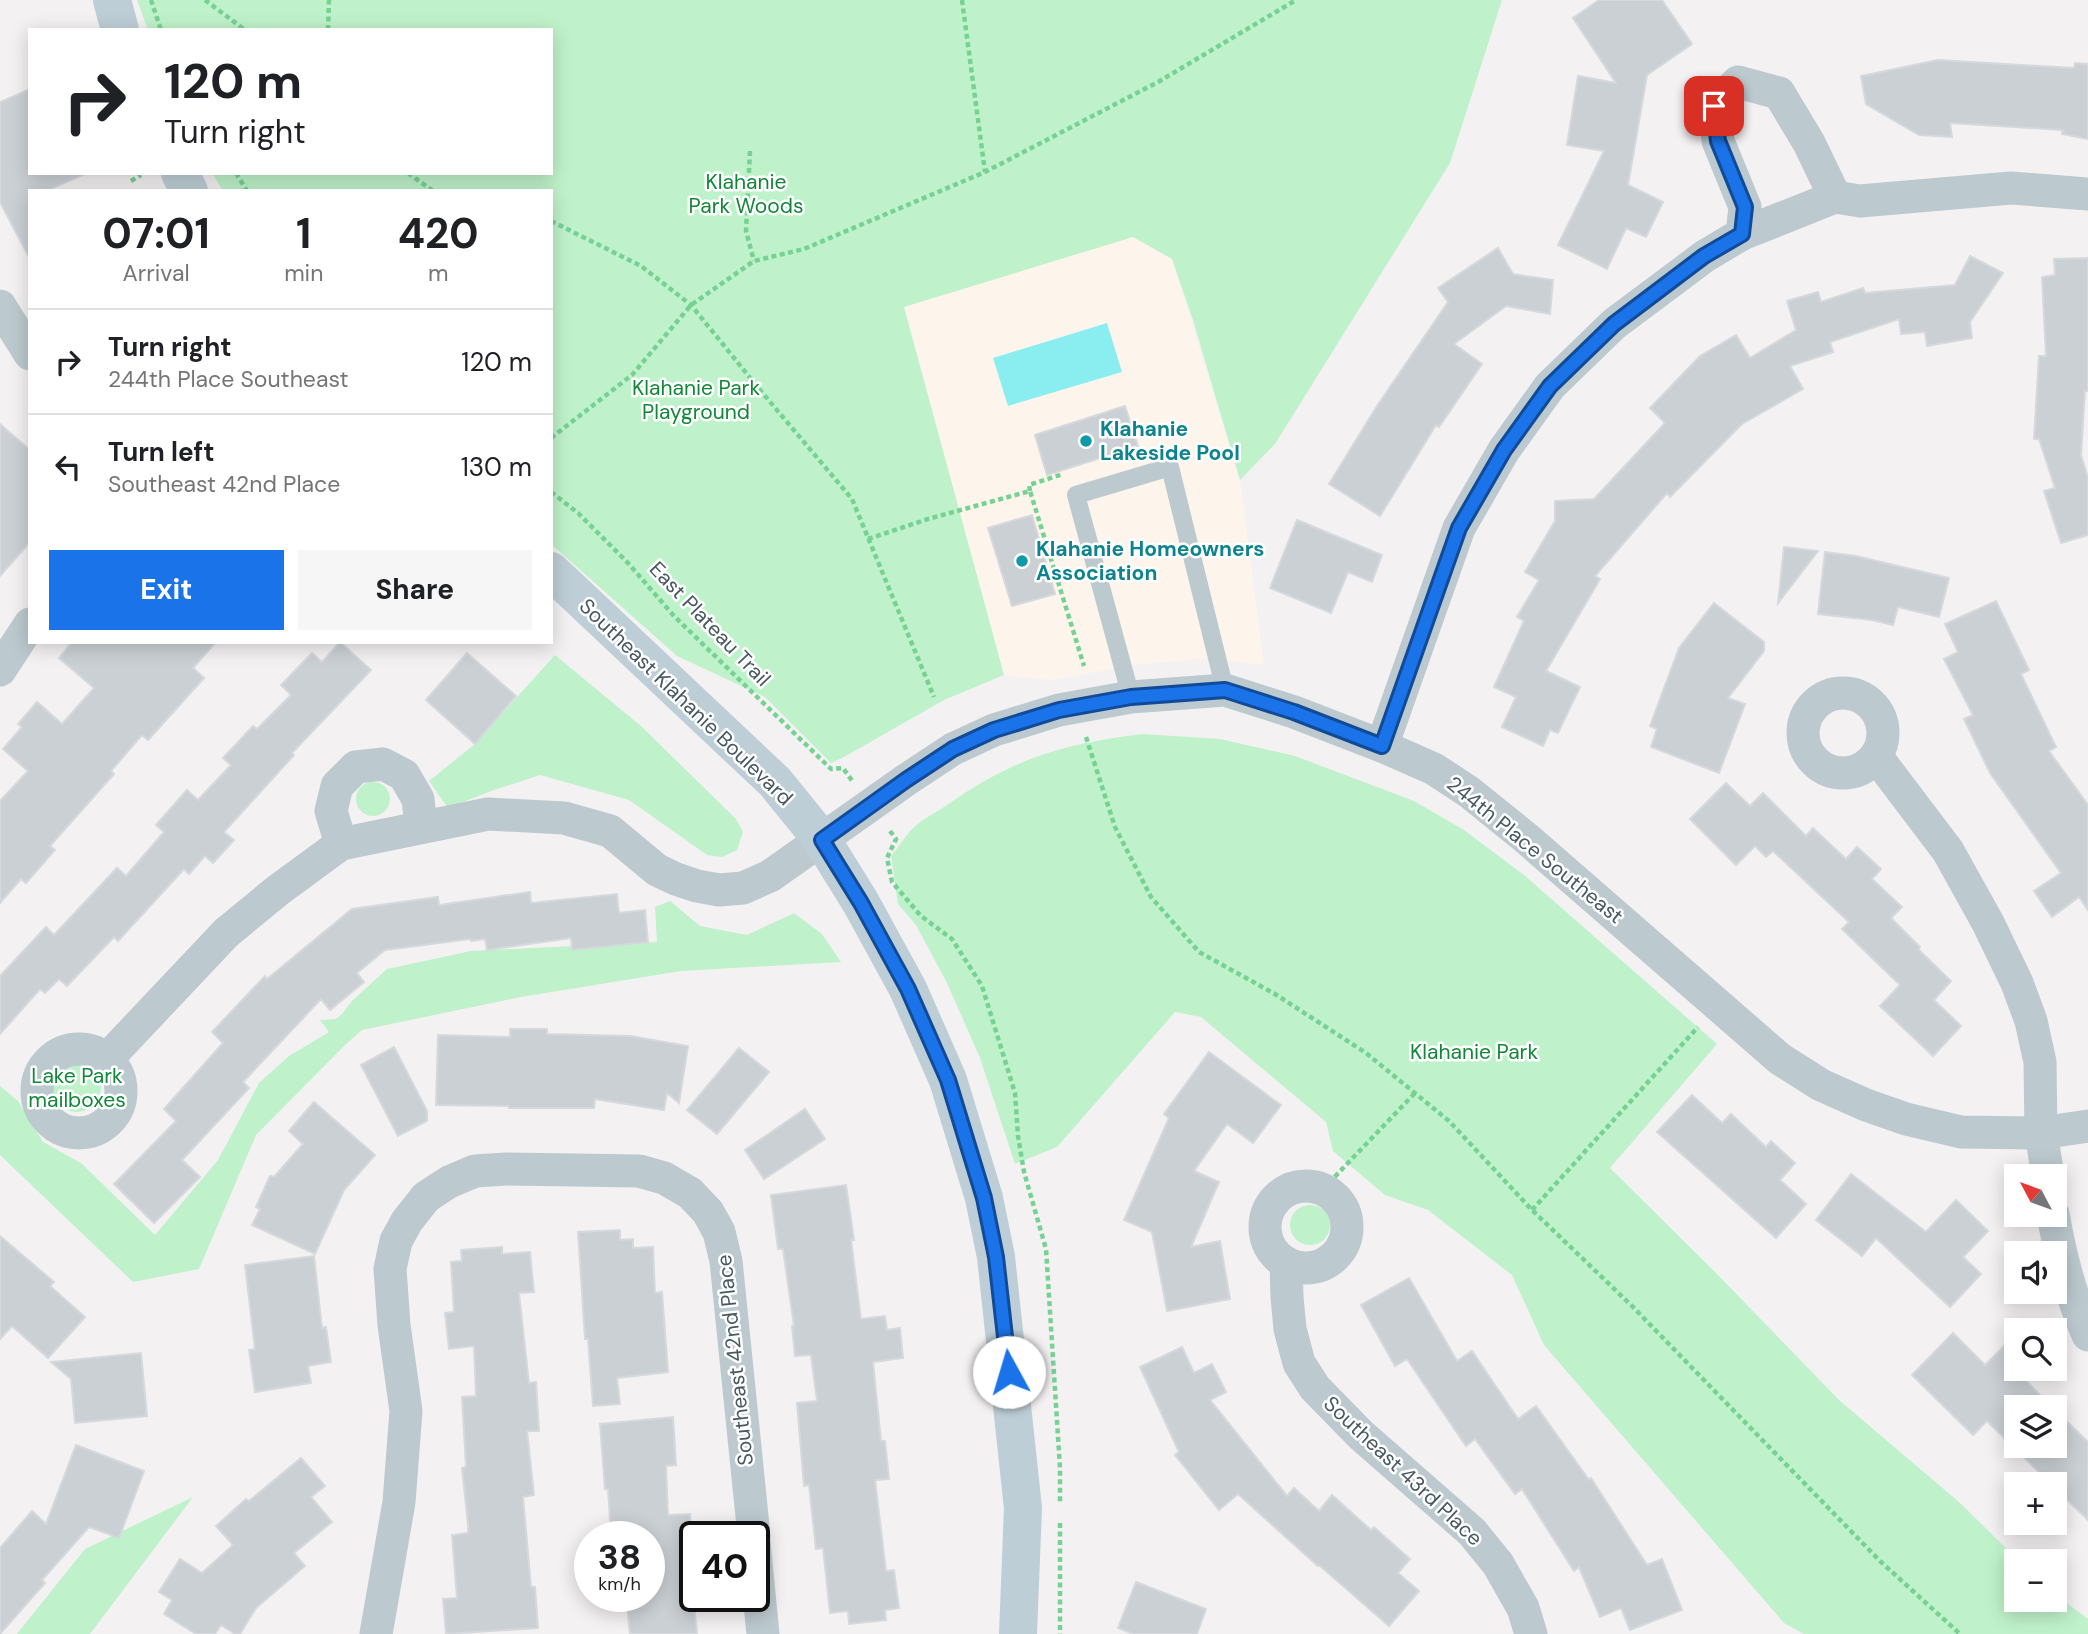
<!DOCTYPE html>
<meta charset="utf-8">
<style>
body{margin:0;font-family:"DM Sans",sans-serif;background:#f6f6f6;color:#202124;height:100vh;display:flex;flex-direction:column;font-size:26px;white-space:nowrap}
*{box-sizing:border-box;margin:0}
p{font-size:23px;color:#757577}
.icon{flex:none;width:38px;height:38px;fill:none;stroke:currentColor;stroke-width:2;stroke-linecap:round;stroke-linejoin:round}
.map{position:relative;flex:1;overflow:hidden}
.panel{position:absolute;left:28px;top:189px;width:525px;height:455px;display:flex;flex-direction:column;background:#fff;border-radius:0px;box-shadow:0 4px 18px #0003}
.panel>*{flex:none}
.hud{position:absolute;left:28px;top:28px;width:525px;height:147px;border-radius:0px;box-shadow:0 4px 18px #0003;background:#fff;color:#202124;overflow:hidden}
.needle{width:46px;rotate:311deg}
.buttons{position:absolute;left:2004px;top:1164px;display:grid;gap:14px}
.buttons a{display:grid;place-items:center;width:63px;height:63px;border-radius:0px;background:#fff;box-shadow:0 4px 18px #0003;font-size:35px}
.speed{position:absolute;left:574px;top:1521px;display:flex;gap:14px;font-size:35px;font-weight:700;text-align:center}
.speed>*{display:grid;place-content:center;width:91px;height:91px;border-radius:50%;background:#fff;box-shadow:0 4px 18px #0003;line-height:1}
.speed small{font-size:18px;font-weight:400}
.speed .limit{border:4px solid #111;border-radius:10px;background:#fff;color:#111}
.pin{position:absolute;display:grid;place-items:center;width:60px;height:60px;color:#fff;margin:-30px;border-radius:14px;box-shadow:0 4px 10px #0006}
.me{position:absolute;width:77px;margin:-38px;rotate:354deg;stroke-linejoin:round;filter:drop-shadow(0 0 5px #0008)}
.turn{display:flex;align-items:center;gap:24px;height:147px;padding:0 21px;font-size:32px}
.turn .icon{width:91px;height:91px;stroke-width:2.5}
.turn b{display:block;font-size:49px;line-height:60px}
.eta{display:flex;justify-content:space-evenly;align-items:center;height:119px;text-align:center}
.eta b{font-size:42px;font-weight:700;line-height:49px}
.cta{display:flex;gap:14px;margin-top:auto;padding:14px 21px}
.cta a{flex:1;height:80px;border-radius:0px;background:#1a73e8;color:#fff;font-size:28px;font-weight:700;line-height:80px;text-align:center}
.cta a+a{background:#f6f6f6;color:#202124}
ul{padding:0;list-style:none}
li{display:flex;align-items:center;gap:21px;height:105px;padding:0 21px;border-top:2px solid #e0e0e0}
li div{flex:1}
li b{display:block;font-size:26px}
li em{font-style:normal}
.map>svg:first-child{display:block}
.commercial{fill:#fdf5ec}
.green{fill:#bff2ca}
.water{fill:#8aeef1}
.building{fill:#cbd0d4;stroke:#d5d9dd;stroke-width:2}
.lines{fill:none;stroke-linecap:round;stroke-linejoin:round}
.path{stroke:#75d293;stroke-width:4.5;stroke-dasharray:5 3.5;stroke-linecap:butt}
.lane{stroke:#bcc9ce;stroke-width:18}
.street{stroke:#bcc9ce;stroke-width:33}
.secondary{stroke:#beced6;stroke-width:38}
.route-casing{stroke:#114b97;stroke-width:18}
.route{stroke:#1a73e8;stroke-width:12}
.culture-dot{fill:#0f9aa8;stroke:#fff;stroke-width:2.5}
.labels{text-anchor:middle;stroke-width:5;stroke-linejoin:round;paint-order:stroke}
.park-label{font-size:21px;fill:#138738;stroke:#fff}
.culture-label{font-size:21px;font-weight:bold;fill:#0d838f;stroke:#fff;text-anchor:start}
.street-label{font-size:21px;fill:#485960;stroke:#fff}
</style>
<div class="map">
<svg width="2088" height="1634" viewBox="0 0 2088 1634">
<rect width="100%" height="100%" fill="#f4f1f2"/>
<polygon class="commercial" points="1133,237 1172,259 1240,480 1264,665 1208,658 1134,665 1051,680 1004,675 904,307"/>
<g class="green">
<polygon points="137,0 1502,0 1450,163 1275,444 1240,480 1193,320 1172,259 1133,237 904,307 1004,675 944,700 844,757 831,763 765,697 677,656 551,544 551,191 223,191 212,173 551,173 551,30 148,30"/>
<polygon points="555,655 641,726 736,819 743,832 737,850 722,857 707,855 629,800 540,775 491,791 448,808 429,781 475,744"/>
<path d="M1143 734 1220 739 1295 756 1414 801 1464 830 1524 875 1717 1044 1610 1168 1714 1271 1839 1400 1959 1502 2019 1561H2016V1600H2054L2055 1594 2088 1619V1634H1804L1784 1623 1544 1345 1512 1275 1428 1210 1385 1195 1333 1151 1326 1122 1201 1017 1175 1012 1057 1147 1015 1164 980 1058 947 983 916 925 898 904 891 856C898 848 904 838 911 830 921 820 935 813 947 805 1012 759 1065 743 1143 734Z"/>
<circle cx="373" cy="799" r="17"/>
<polygon points="670,901 700,926 747,935 794,913 822,934 841,962 681,971 521,997 362,1030 345,1045 256,1135 199,1269 133,1282 0,1155 0,1086 18,1101 43,1142 81,1163 155,1235 218,1160 259,1083 289,1056 329,1032 320,1020 336,1019 342,1014 352,1001 387,969 471,951 657,942 655,907"/>
<circle cx="77" cy="1088" r="24"/>
<circle cx="1310" cy="1225" r="20"/>
<polygon points="193,1497 90,1634 17,1634 85,1549"/>
</g>
<polygon class="water" points="1107,323 1122,372 1008,406 993,358"/>
<g class="building">
<polygon points="1599,0 1662,0 1692,44 1647,75 1628,185 1663,202 1646,237 1626,228 1607,269 1558,245 1604,151 1567,145 1578,76 1616,83 1573,18"/>
<polygon points="1938,60 2074,68 2075,63 2088,64 2088,139 2062,134 2063,130 1950,123 1952,137 1919,135 1866,104 1861,76"/>
<polygon points="30,89 30,173 87,173 46,191 30,191 30,259 0,202 0,102"/>
<polygon points="1498,248 1513,274 1553,280 1550,314 1506,306 1454,344 1482,364 1439,427 1436,425 1380,516 1329,484 1377,406 1448,302 1438,288"/>
<polygon points="1970,256 2003,273 1970,322 1972,338 1927,346 1925,332 1901,334 1899,319 1830,342 1833,352 1790,366 1803,389 1742,424 1670,497 1667,493 1595,576 1600,579 1546,671 1580,687 1558,733 1550,730 1543,746 1502,727 1516,697 1494,687 1524,621 1517,617 1539,580 1525,572 1555,521 1555,501 1594,499 1665,423 1650,408 1700,356 1736,335 1750,358 1796,330 1787,301 1818,292 1821,302 1863,288 1865,293 1955,285"/>
<polygon points="2088,258 2088,391 2085,391 2081,455 2088,478 2088,535 2061,543 2044,491 2055,488 2039,439 2034,439 2039,356 2046,356 2042,277 2055,275 2054,259"/>
<polygon points="1125,406 1138,446 1047,475 1035,435"/>
<polygon points="0,424 30,450 30,542 0,576"/>
<polygon points="1032,515 1055,594 1012,606 988,528"/>
<polygon points="1297,520 1382,555 1372,582 1348,572 1331,613 1270,588"/>
<polygon points="1784,547 1818,551 1778,603"/>
<polygon points="1825,552 1856,556 1949,578 1939,617 1898,607 1893,625 1872,620 1818,614"/>
<polygon points="1996,601 2029,670 2021,674 2056,747 2049,751 2088,805 2088,910 2079,897 2052,917 2034,891 2061,873 1990,773 1964,719 1973,715 1944,659 1958,652 1945,624"/>
<polygon points="1714,603 1764,642 1764,651 1728,698 1745,704 1719,773 1651,747 1657,729 1650,726 1679,648"/>
<polygon points="72,642 216,642 193,668 204,678 148,740 142,735 111,771 114,774 50,846 55,850 26,883 21,879 0,903 0,801 28,771 3,749 22,727 18,724 37,702 62,724 94,688 59,658"/>
<polygon points="340,642 371,670 292,753 294,755 224,832 234,840 213,863 205,856 189,874 184,869 118,941 114,937 67,986 59,979 45,993 40,989 0,1034 0,976 46,927 54,935 117,868 126,876 164,832 156,825 187,790 198,800 231,765 223,758 253,726 257,729 291,695 281,685 312,653 322,662"/>
<polygon points="467,653 516,696 475,744 426,700"/>
<polygon points="1726,783 1750,806 1763,793 1806,836 1813,828 1846,859 1857,847 1881,869 1872,879 1902,907 1891,918 1920,947 1918,949 1951,981 1934,1000 1961,1026 1933,1056 1880,1006 1900,985 1842,929 1849,922 1773,851 1766,857 1755,846 1736,865 1690,819"/>
<polygon points="530,892 531,903 617,894 619,913 645,910 648,942 572,950 571,938 487,950 485,939 471,941 470,939 385,950 357,973 364,982 330,1010 321,999 243,1082 249,1088 182,1160 200,1177 154,1223 114,1184 176,1121 164,1109 223,1043 212,1032 265,976 267,979 352,909 438,897 439,905"/>
<polygon points="510,1029 547,1029 547,1034 630,1036 688,1046 679,1103 667,1093 664,1110 595,1099 594,1108 509,1108 509,1106 436,1105 438,1035 510,1037"/>
<polygon points="394,1047 427,1111 427,1121 398,1136 361,1065"/>
<polygon points="739,1048 769,1072 717,1134 687,1110"/>
<polygon points="1209,1052 1281,1105 1253,1143 1227,1124 1194,1171 1219,1182 1191,1247 1220,1241 1230,1299 1167,1311 1152,1232 1124,1220 1169,1118 1164,1114"/>
<polygon points="1692,1095 1722,1123 1731,1114 1766,1147 1771,1141 1795,1163 1780,1180 1806,1204 1776,1238 1657,1132"/>
<polygon points="314,1102 375,1155 344,1190 315,1254 252,1225 260,1209 256,1207 270,1176 274,1177 303,1144 289,1131"/>
<polygon points="805,1109 825,1139 764,1179 745,1150"/>
<polygon points="1851,1174 1926,1232 1956,1200 1988,1231 1963,1257 1981,1274 1950,1307 1876,1238 1862,1256 1816,1220"/>
<polygon points="846,1185 854,1240 851,1240 861,1319 885,1316 887,1330 900,1328 903,1358 873,1362 881,1441 885,1441 889,1479 875,1480 886,1571 894,1570 899,1608 885,1610 886,1620 849,1624 848,1611 830,1613 823,1548 816,1549 809,1485 804,1486 797,1403 817,1401 811,1355 795,1356 792,1326 794,1326 783,1249 778,1249 771,1195"/>
<polygon points="620,1230 620,1240 633,1239 633,1248 653,1247 655,1293 662,1292 668,1372 617,1378 620,1404 593,1406 588,1339 585,1339 578,1232"/>
<polygon points="0,1236 54,1282 50,1286 85,1317 48,1358 12,1326 0,1339"/>
<polygon points="502,1247 502,1254 530,1252 534,1292 519,1293 529,1383 536,1382 539,1431 527,1431 534,1495 523,1497 531,1587 535,1587 538,1628 446,1634 443,1599 457,1598 452,1535 468,1533 468,1525 462,1468 466,1467 462,1397 476,1396 474,1346 449,1349 445,1313 454,1312 451,1262 462,1261 461,1250"/>
<polygon points="314,1256 322,1328 326,1327 331,1362 308,1366 311,1383 255,1392 249,1350 255,1349 245,1265"/>
<polygon points="1409,1278 1457,1361 1472,1351 1518,1419 1536,1406 1589,1480 1591,1478 1647,1565 1662,1559 1682,1610 1630,1630 1621,1608 1600,1617 1579,1567 1574,1571 1522,1489 1515,1494 1475,1439 1466,1446 1407,1359 1395,1366 1361,1305"/>
<polygon points="1953,1333 1985,1365 2016,1334 2016,1368 2038,1368 2026,1381 2052,1407 2016,1407 2016,1446 2054,1446 2054,1409 2088,1442 2088,1520 2054,1487 2054,1484 2051,1484 1987,1421 1973,1435 1912,1375"/>
<polygon points="1182,1347 1194,1373 1212,1364 1226,1392 1210,1400 1287,1496 1294,1488 1319,1511 1332,1495 1371,1530 1374,1527 1410,1559 1398,1573 1419,1591 1389,1626 1319,1565 1318,1566 1238,1494 1219,1510 1175,1455 1179,1452 1140,1367"/>
<polygon points="141,1353 147,1416 75,1423 71,1379 51,1362"/>
<polygon points="673,1417 676,1465 666,1466 668,1515 690,1514 692,1549 689,1550 697,1634 630,1634 626,1596 649,1596 649,1536 611,1536 608,1489 605,1489 600,1424"/>
<polygon points="76,1445 144,1471 119,1538 89,1527 42,1580 45,1583 0,1634 0,1548 32,1511 46,1524"/>
<polygon points="301,1458 325,1486 311,1497 332,1522 294,1553 305,1566 256,1608 240,1634 235,1634 221,1625 215,1634 196,1634 164,1614 172,1600 159,1592 180,1559 202,1573 233,1545 216,1526 246,1499 249,1501"/>
<polygon points="1136,1582 1206,1609 1197,1634 1133,1634 1118,1628"/>
</g>
<g class="lines">
<g class="path">
<polyline points="151,0 161,30"/>
<polyline points="205,0 245,30"/>
<polyline points="962,0 985,172"/>
<polyline points="328,30 329,0"/>
<polyline points="750,151 746,231 754,261"/>
<polyline points="236,173 247,191"/>
<polyline points="408,173 433,191"/>
<polyline points="131,181 141,175"/>
<polyline points="551,221 641,266 691,305 760,390 852,499 934,697"/>
<polyline points="551,438 632,375 691,305 754,261 804,249 985,172 1158,82 1296,0"/>
<polyline points="1030,491 1029,485 1063,474"/>
<polyline points="551,492 578,513 628,563 674,616 831,769 843,768 853,782"/>
<polyline points="868,539 928,519 1030,491 1084,666"/>
<polyline points="1086,737 1115,827 1151,897 1199,952 1275,994 1366,1053 1449,1121 1532,1210 1631,1305 1880,1561 1960,1634"/>
<polyline points="890,831 896,839 887,858 892,882 921,916 952,939 982,986 1015,1093 1018,1136 1024,1172 1046,1249 1060,1468 1060,1504"/>
<polyline points="1323,1189 1415,1093"/>
<polyline points="1532,1210 1698,1027"/>
<polyline points="1060,1523 1060,1634"/>
</g>
<polyline class="lane" points="1131,697 1076,495 1170,467 1225,690"/>
<g class="street">
<polyline points="1742,234 1745,207 1718,141 1714,106 1738,82 1779,93 1809,143 1835,197"/>
<polyline points="0,306 30,354"/>
<polyline points="0,670 30,624"/>
<circle cx="1843" cy="733" r="40"/>
<polyline points="1382,746 1459,528 1504,450 1550,386 1614,324 1705,256 1742,234 1835,197 1860,201 2011,188 2088,194"/>
<polyline points="1876,756 1948,851 1988,923 2017,983 2031,1021 2040,1062 2041,1133 2048,1176"/>
<polyline points="341,844 331,811 337,786 356,767 383,764 404,775 418,799 421,827"/>
<circle cx="79" cy="1091" r="42"/>
<polyline points="107,1059 226,933 277,891 341,844 488,814 564,818 610,831 657,870 676,879 697,886 719,890 743,888 770,876 906,780 953,749 994,730 1059,710 1131,697 1225,690 1294,712 1382,746 1434,769 1469,792 1526,838 1780,1059 1821,1085 1866,1105 1906,1119 1961,1132 2041,1133 2088,1126"/>
<circle cx="1306" cy="1227" r="41"/>
<path d="M2053 1214C2061 1259 2070 1293 2088 1335"/>
<polyline points="1286,1263 1287,1297 1290,1329 1299,1363 1315,1388 1361,1435 1472,1532 1498,1564 1523,1608 1531,1634"/>
<polyline points="754,1542 763,1634"/>
<polyline points="376,1634 399,1502 406,1411 394,1325 390,1269 396,1241 407,1221 426,1197 449,1182 475,1171 506,1169 639,1171 664,1178 690,1193 708,1212 719,1232 726,1261 754,1536"/>
</g>
<g class="secondary">
<polyline points="112,0 120,30"/>
<polyline points="180,173 189,191"/>
<polyline points="551,571 775,782 822,840 861,903 908,989 948,1080 984,1198 996,1257 1023,1508 1018,1634"/>
</g>
</g>
<g class="lines">
<g class="route-casing">
<polyline id="route" points="1009,1372 996,1257 984,1198 948,1080 908,989 861,903 822,840 906,780 953,749 994,730 1059,710 1131,697 1225,690 1294,712 1382,746 1459,528 1504,450 1550,386 1614,324 1704,256 1742,234 1745,207 1718,141 1714,106"/>
</g>
<use href="#route" class="route"/>
</g>
<g class="culture-dot">
<circle cx="1086" cy="441" r="7"/>
<circle cx="1022" cy="561" r="7"/>
</g>
<g class="labels">
<g class="park-label">
<text x="746" y="189">Klahanie<tspan x="746" dy="24">Park Woods</tspan></text>
<text x="696" y="395">Klahanie Park<tspan x="696" dy="24">Playground</tspan></text>
<text x="1474" y="1059">Klahanie Park</text>
<text x="77" y="1083">Lake Park<tspan x="77" dy="24">mailboxes</tspan></text>
</g>
<g class="culture-label">
<text x="1100" y="436">Klahanie<tspan x="1100" dy="24">Lakeside Pool</tspan></text>
<text x="1036" y="556">Klahanie Homeowners<tspan x="1036" dy="24">Association</tspan></text>
</g>
<g class="street-label">
<text transform="translate(710 624) rotate(46)" y="7">East Plateau Trail</text>
<text transform="translate(686 702) rotate(44)" y="7">Southeast Klahanie Boulevard</text>
<text transform="translate(1535 850) rotate(39)" y="7">244th Place Southeast</text>
<text transform="translate(735 1360) rotate(-96)" y="7">Southeast 42nd Place</text>
<text transform="translate(1403 1471) rotate(43)" y="7">Southeast 43rd Place</text>
</g>
</g>
</svg>
<div class="buttons">
<a><svg class="needle" viewBox="-14 -14 28 28"><path d="M0-13l5 13h-10z" fill="#e53935"/><path d="M0 13l5-13h-10z" fill="#757577"/></svg></a>
<a><svg class="icon" aria-label="sound" viewBox="0 0 24 24"><path d="M4 9h4l5-4v14l-5-4H4zM17 9q2 3 0 6"/></svg></a>
<a><svg class="icon" aria-label="search" viewBox="0 0 24 24"><circle cx="10" cy="10" r="6"/><path d="M15 15l6 6"/></svg></a>
<a><svg class="icon" aria-label="layers" viewBox="0 0 24 24"><path d="M12 4l9 5-9 5-9-5zM3 14l9 5 9-5"/></svg></a>
<a>+</a>
<a>−</a>
</div>
<div class="speed"><div>38<small>km/h</small></div><div class="limit">40</div></div>
<div class="pin" style="left:1714px;top:106px;background:#d93025"><svg class="icon" aria-label="arrive" viewBox="0 0 24 24"><path d="M6 21V4h12l-3 4 3 4H6"/></svg></div>
<svg class="me" style="left:1009px;top:1372px" viewBox="-20 -20 40 40"><circle r="19" fill="#fff"/><path d="M0-13L10 11 0 6-10 11z" fill="#1a73e8"/></svg>
<div class="hud">
<div class="turn"><svg class="icon" aria-label="right" viewBox="0 0 24 24"><path d="M7 20v-9h11M14 6l5 5-5 5"/></svg><div><b>120 m</b>Turn right</div></div>
</div>
<section class="panel">
<div class="eta">
<div><b>07:01</b><p>Arrival</p></div>
<div><b>1</b><p>min</p></div>
<div><b>420</b><p>m</p></div>
</div>
<ul>
<li><svg class="icon" aria-label="right" viewBox="0 0 24 24"><path d="M7 20v-9h11M14 6l5 5-5 5"/></svg><div><b>Turn right</b><p>244th Place Southeast</p></div><em>120 m</em></li>
<li><svg class="icon" aria-label="left" viewBox="0 0 24 24"><path d="M17 20v-9H6M10 6l-5 5 5 5"/></svg><div><b>Turn left</b><p>Southeast 42nd Place</p></div><em>130 m</em></li>
</ul>
<div class="cta"><a>Exit</a><a>Share</a></div>
</section>
</div>
